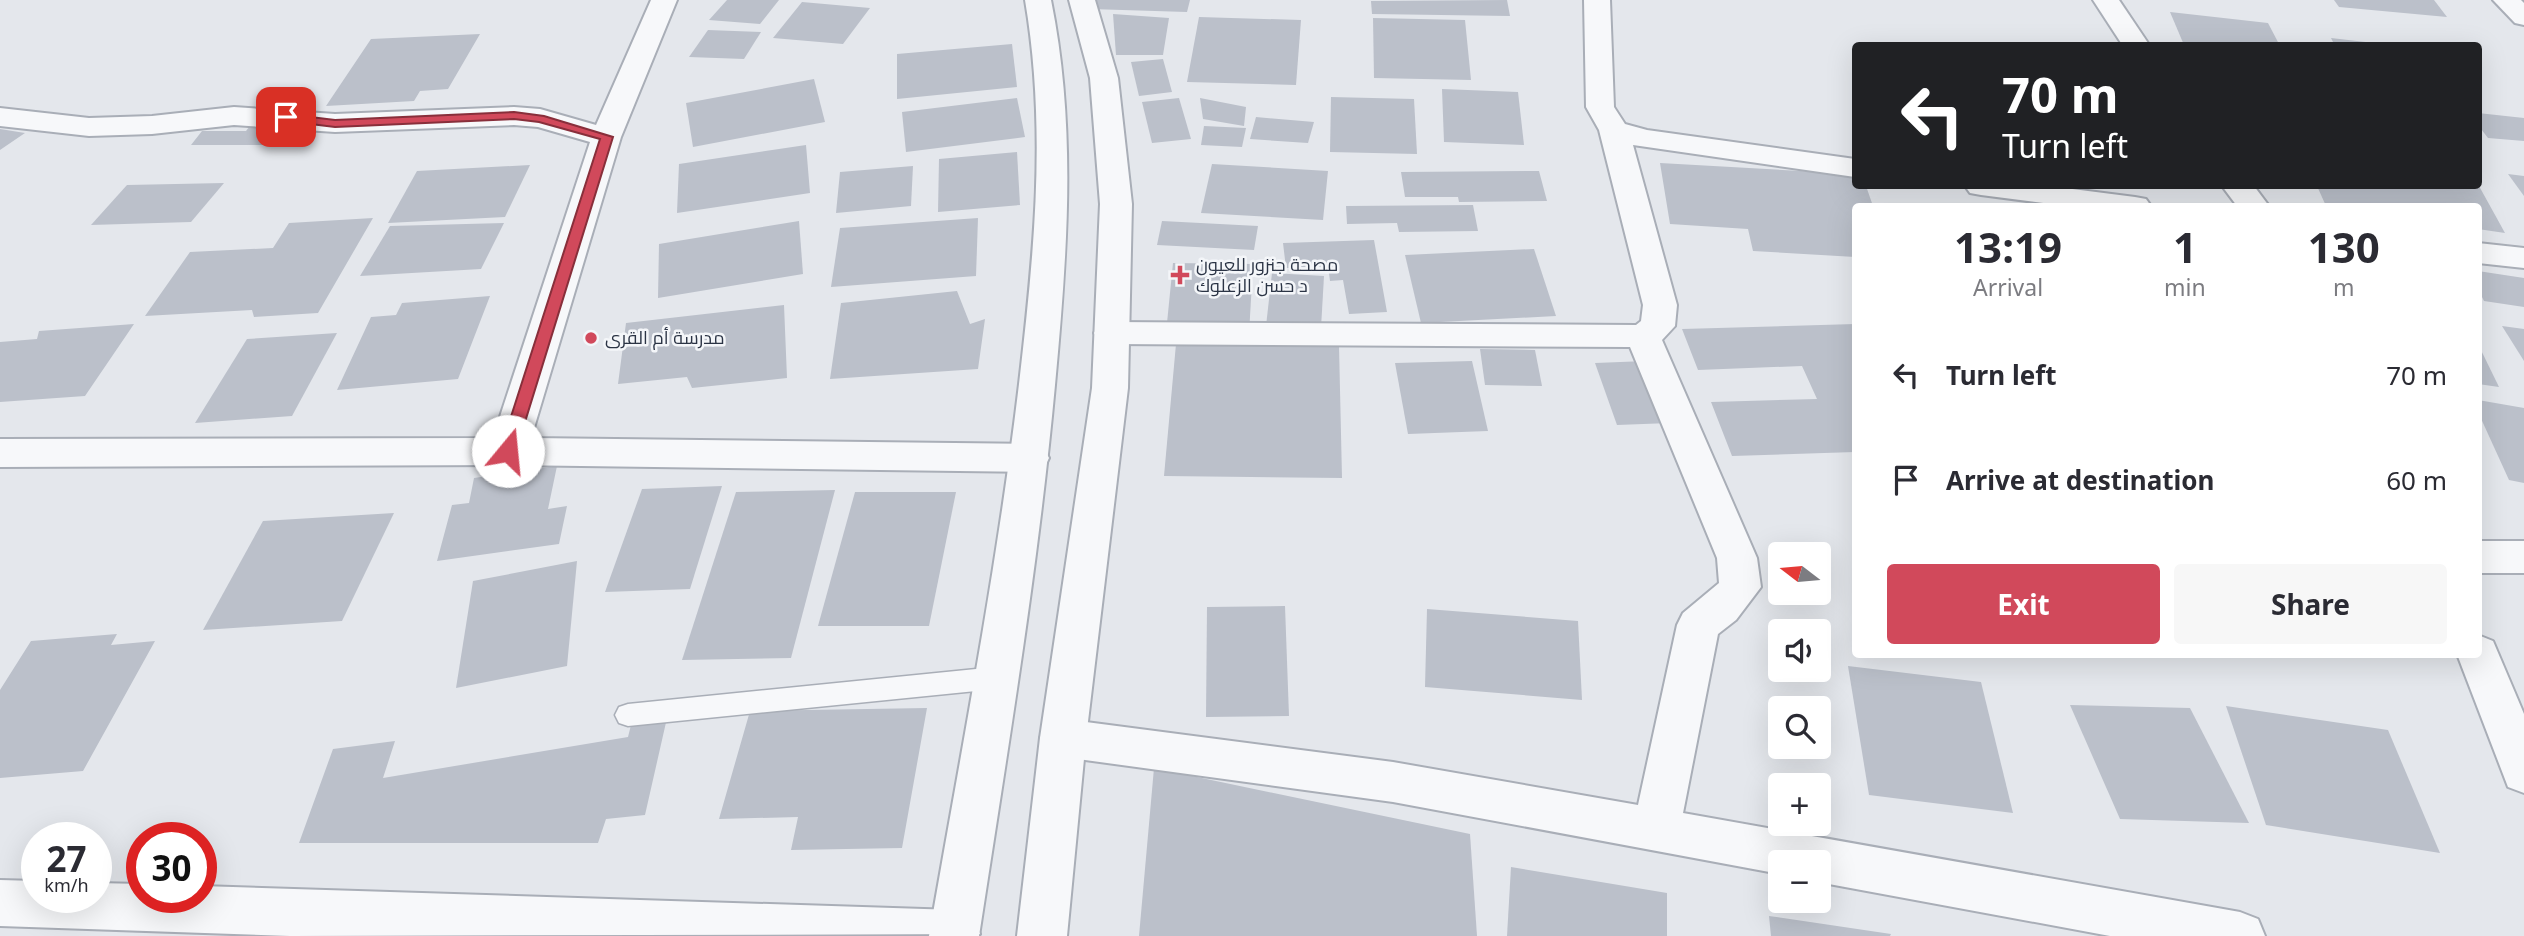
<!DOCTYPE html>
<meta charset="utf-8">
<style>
body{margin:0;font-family:"Noto Sans",Cairo,sans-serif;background:#f7f7f7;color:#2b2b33;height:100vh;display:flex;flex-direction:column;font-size:26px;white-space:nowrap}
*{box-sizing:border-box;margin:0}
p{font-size:23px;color:#7c7c81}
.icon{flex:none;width:38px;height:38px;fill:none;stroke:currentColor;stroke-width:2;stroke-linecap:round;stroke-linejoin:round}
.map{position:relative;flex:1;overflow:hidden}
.panel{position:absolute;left:1852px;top:203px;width:630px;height:455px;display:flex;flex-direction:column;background:#fff;border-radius:7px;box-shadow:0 7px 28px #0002}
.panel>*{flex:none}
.banner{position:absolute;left:1852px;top:42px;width:630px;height:147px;border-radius:7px;box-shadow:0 7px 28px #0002;background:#202124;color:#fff;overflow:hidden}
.needle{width:46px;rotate:286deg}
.buttons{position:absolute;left:1768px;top:542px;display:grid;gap:14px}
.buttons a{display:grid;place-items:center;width:63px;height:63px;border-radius:7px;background:#fff;box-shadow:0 7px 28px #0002;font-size:35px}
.speed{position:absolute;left:21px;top:822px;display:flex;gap:14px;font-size:35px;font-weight:700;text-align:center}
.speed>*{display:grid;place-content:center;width:91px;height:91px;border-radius:50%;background:#fff;box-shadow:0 7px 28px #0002;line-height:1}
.speed small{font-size:18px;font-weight:400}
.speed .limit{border:10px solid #d22;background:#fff;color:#111}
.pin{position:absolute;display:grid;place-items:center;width:60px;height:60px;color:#fff;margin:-30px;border-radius:14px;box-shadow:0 4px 10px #0006}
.me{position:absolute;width:77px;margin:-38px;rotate:17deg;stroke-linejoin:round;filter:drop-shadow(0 0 5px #0008)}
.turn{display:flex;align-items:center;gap:24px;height:147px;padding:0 35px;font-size:32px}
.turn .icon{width:91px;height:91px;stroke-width:2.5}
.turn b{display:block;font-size:49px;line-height:60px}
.eta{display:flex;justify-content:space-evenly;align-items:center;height:119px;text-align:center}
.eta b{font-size:42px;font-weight:700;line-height:49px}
.primary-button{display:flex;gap:14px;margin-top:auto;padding:14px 35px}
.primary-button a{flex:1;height:80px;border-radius:7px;background:#d1495b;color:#fff;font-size:28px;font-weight:700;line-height:80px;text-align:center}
.primary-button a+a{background:#f7f7f7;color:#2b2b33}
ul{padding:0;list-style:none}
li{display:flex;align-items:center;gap:21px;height:105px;padding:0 35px}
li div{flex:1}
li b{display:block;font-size:26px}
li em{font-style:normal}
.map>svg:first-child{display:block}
.building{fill:#bbc0ca}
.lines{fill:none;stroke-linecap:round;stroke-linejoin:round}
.service-casing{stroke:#a9aeb7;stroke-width:3}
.minor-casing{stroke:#a9aeb7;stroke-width:4}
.tertiary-casing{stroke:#a9aeb7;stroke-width:4}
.service{fill:#f7f8fa;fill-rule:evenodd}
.minor{fill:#f7f8fa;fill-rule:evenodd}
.tertiary{fill:#f7f8fa;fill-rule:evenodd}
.route{fill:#d1495b;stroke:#882f3b;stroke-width:2}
.poi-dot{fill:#d1495b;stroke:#f4f6f9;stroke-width:2.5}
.labels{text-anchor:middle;stroke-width:5;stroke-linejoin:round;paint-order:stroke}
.poi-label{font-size:18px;fill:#2b3445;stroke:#f4f6f9;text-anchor:start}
</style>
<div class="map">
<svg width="2524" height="936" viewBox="0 0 2524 936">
<rect width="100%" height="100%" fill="#e4e7ec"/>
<g class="building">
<polygon points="727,0 779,0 760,24 709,20"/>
<polygon points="1093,0 1190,0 1187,12 1090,9"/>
<polygon points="1507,0 1510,16 1372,14 1371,1"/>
<polygon points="2334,0 2434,0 2447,17 2339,7"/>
<polygon points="802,2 870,8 843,44 773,38"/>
<polygon points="2170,12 2268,23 2280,46 2184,45"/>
<polygon points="1113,14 1169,18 1163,55 1116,55"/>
<polygon points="1199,17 1301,20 1296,85 1187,82"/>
<polygon points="1373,18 1465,20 1471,80 1374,78"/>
<polygon points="708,30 761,32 744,59 689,57"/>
<polygon points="480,34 448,89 420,91 414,101 326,106 371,39"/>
<polygon points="2331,38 2383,44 2383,46 2335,46"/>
<polygon points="1012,44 1017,87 897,99 897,54"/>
<polygon points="1163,59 1172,92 1139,96 1131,62"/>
<polygon points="814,79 825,122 693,147 686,103"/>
<polygon points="1442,89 1518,92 1524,145 1444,142"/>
<polygon points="1331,97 1414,99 1417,154 1330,152"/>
<polygon points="1017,98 1025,137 906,152 902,112"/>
<polygon points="1179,98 1191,139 1152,143 1142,102"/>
<polygon points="1200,98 1246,107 1244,126 1203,119"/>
<polygon points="2478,113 2524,118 2524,141 2488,138 2478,125"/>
<polygon points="1256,117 1314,122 1308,143 1250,139"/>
<polygon points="253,122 302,122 295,131 282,131 271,145 191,145 202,131 246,131"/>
<polygon points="1204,126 1246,128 1242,147 1201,145"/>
<polygon points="0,129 25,133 0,150"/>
<polygon points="806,145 810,193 677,213 679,164"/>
<polygon points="1017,152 1020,205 938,212 939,159"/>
<polygon points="1660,163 1855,174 1855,186 1866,186 1873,206 1855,206 1855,257 1753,251 1748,229 1670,224"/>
<polygon points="1212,164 1328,171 1323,220 1201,213"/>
<polygon points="530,165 505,217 388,223 417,171"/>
<polygon points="913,166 911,206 836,213 840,172"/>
<polygon points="1539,171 1547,201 1459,202 1458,197 1405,197 1401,172"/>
<polygon points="2508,174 2524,176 2524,196"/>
<polygon points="224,183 191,222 91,225 127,185"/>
<polygon points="2317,186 2479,186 2505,233 2478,229 2478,206 2326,206"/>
<polygon points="1473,205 1478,231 1399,232 1397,223 1347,224 1346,206"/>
<polygon points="373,218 318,313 254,317 252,310 145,316 190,252 273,248 289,223"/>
<polygon points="978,218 976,276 831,287 840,228"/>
<polygon points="799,221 803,274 658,298 659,244"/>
<polygon points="1162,221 1258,226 1254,250 1157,245"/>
<polygon points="504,223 481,269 360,276 390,226"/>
<polygon points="1374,240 1387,312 1349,314 1343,280 1330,281 1328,266 1286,268 1283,243"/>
<polygon points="1534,249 1556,316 1421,323 1405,255"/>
<polygon points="1173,263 1253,264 1249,334 1166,333"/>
<polygon points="2478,271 2524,278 2524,307 2484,301 2478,289"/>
<polygon points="1272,273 1324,276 1321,328 1266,326"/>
<polygon points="957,291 970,324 985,319 978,369 830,379 841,303"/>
<polygon points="490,296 458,379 337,390 371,317 396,315 402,303"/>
<polygon points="784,305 787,378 692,388 687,377 618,384 626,323"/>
<polygon points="134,324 85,396 0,402 0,342 37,339 39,331"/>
<polygon points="1855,324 1855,452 1732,456 1711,402 1817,399 1802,366 1698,370 1682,329"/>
<polygon points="2502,326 2524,329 2524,361"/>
<polygon points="337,333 292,416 195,423 247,339"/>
<polygon points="1176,344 1339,346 1342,478 1164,476"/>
<polygon points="2478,344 2499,387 2478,384"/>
<polygon points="1480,349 1535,350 1542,386 1485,385"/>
<polygon points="1472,361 1488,431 1408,434 1395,363"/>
<polygon points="1646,361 1670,423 1617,425 1595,363"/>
<polygon points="2478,400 2524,408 2524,483 2509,480 2478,412"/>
<polygon points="557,466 548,509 567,506 559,544 437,561 452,505 469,503 474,478"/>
<polygon points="722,486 690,589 605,592 642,489"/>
<polygon points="835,490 791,658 682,660 736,492"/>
<polygon points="855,492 956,492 929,626 818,626"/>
<polygon points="394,513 342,621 203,630 263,521"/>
<polygon points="577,561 567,666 456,688 473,581"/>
<polygon points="1285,606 1289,716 1206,717 1207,607"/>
<polygon points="1427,609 1578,621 1582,700 1425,687"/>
<polygon points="117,634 111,645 155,641 83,771 0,778 0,690 31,641"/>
<polygon points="1848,666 1981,682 2013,813 1869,795"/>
<polygon points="2070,705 2190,708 2249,823 2120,819"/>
<polygon points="2226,706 2388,730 2440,853 2266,825"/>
<polygon points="927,708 902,848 791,850 798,817 719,819 750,711"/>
<polygon points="667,718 645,815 606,819 598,843 299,843 333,749 395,741 383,778 628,737 632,721"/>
<polygon points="1154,768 1470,834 1477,936 1139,936"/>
<polygon points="1511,867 1667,893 1667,936 1507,936"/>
<polygon points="1769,916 1891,934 1890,936 1771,936"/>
</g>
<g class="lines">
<g class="service-casing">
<polygon id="service" points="996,667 1005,670 1009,678 1005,686 996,689 628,726 619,723 615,715 619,707 628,704"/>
</g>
<g class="minor-casing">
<g id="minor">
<polygon points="651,0 677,0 621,137 531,438 1030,444 1044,448 1049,458 1044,468 1030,472 508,465 0,467 0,439 493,438 590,142 538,127 514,125 335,132 234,125 152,134 89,136 0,126 0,108 89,118 152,116 234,107 335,114 514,107 540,109 596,125"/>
<polygon points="1584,0 1610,0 1614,107 1625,124 1647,130 1855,159 1855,177 1633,145 1677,305 1675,326 1662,340 1757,558 1761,587 1736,620 1718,634 1683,813 2240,912 2258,919 2265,936 2110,936 1818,882 1818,863 1780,863 1780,874 1393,802 1063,757 1047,752 1040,738 1047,724 1063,719 1393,762 1638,805 1677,625 1683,613 1719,583 1717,558 1630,347 1111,344 1099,341 1094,333 1099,325 1111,322 1636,325 1641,321 1643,305 1599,130 1586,107"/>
<polygon points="2093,0 2119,0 2150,46 2123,46"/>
<polygon points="2493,0 2521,0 2524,3 2524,25 2515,23"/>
<polygon points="1965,186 2049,186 2135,197 2146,199 2151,206 2066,206 1981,195 1970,193"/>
<polygon points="2222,186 2254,186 2269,206 2237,206"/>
<polygon points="2478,243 2524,248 2524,268 2478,263"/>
<rect x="2478" y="541" width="46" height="32"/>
<polygon points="2478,635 2493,641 2524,714 2524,793 2508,787 2457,654 2478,654"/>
<polygon points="0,880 37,881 37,898 96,898 96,883 142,884 142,898 201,898 201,886 955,910 973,917 980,934 290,936 0,926"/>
</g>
</g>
<g class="tertiary-casing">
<g id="tertiary">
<path d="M1025 0H1051C1077 128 1067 256 1055 385 1038 570 1007 753 979 936H929C961 752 997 569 1019 384 1034 255 1047 129 1025 0Z"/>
<polygon points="1069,0 1095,0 1118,78 1132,204 1128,388 1086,738 1067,936 1017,936 1040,738 1092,388 1100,204 1090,78"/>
</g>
</g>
<use href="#service" class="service"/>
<use href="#minor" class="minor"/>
<use href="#tertiary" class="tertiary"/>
</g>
<polygon class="route" points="514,112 544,116 613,137 516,451 508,456 500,451 600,139 539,122 514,119 335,127 286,121 280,117 286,114 335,120"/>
<g class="poi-dot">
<path d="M1176.5 264.5h7v7h7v7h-7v7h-7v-7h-7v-7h7z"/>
<circle cx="591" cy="338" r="7"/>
</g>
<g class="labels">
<g class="poi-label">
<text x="1196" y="271">مصحة جنزور للعيون<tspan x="1196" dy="21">د حسن الزعلوك</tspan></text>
<text x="605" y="344">مدرسة أم القرى</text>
</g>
</g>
</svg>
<div class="buttons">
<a><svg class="needle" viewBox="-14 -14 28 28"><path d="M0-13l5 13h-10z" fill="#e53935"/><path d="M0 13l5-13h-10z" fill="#7c7c81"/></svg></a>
<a><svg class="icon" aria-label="sound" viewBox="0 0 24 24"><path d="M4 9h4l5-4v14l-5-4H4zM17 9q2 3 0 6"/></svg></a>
<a><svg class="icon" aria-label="search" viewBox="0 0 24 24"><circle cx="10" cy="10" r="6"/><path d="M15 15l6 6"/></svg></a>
<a>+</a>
<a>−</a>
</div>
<div class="speed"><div>27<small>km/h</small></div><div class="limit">30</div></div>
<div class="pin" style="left:286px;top:117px;background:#d93025"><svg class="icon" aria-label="arrive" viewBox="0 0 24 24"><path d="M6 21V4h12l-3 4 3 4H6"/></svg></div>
<svg class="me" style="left:508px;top:451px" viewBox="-20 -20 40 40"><circle r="19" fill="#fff"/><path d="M0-13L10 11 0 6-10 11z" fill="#d1495b"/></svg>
<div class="banner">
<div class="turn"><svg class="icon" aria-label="left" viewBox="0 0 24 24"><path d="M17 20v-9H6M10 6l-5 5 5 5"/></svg><div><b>70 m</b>Turn left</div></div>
</div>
<section class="panel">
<div class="eta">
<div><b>13:19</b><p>Arrival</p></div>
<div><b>1</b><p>min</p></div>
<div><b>130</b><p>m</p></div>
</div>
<ul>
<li><svg class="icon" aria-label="left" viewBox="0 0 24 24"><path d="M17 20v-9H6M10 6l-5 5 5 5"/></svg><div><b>Turn left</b></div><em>70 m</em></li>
<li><svg class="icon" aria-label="arrive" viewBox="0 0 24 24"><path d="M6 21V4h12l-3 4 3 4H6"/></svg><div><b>Arrive at destination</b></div><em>60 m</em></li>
</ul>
<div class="primary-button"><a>Exit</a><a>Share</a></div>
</section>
</div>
